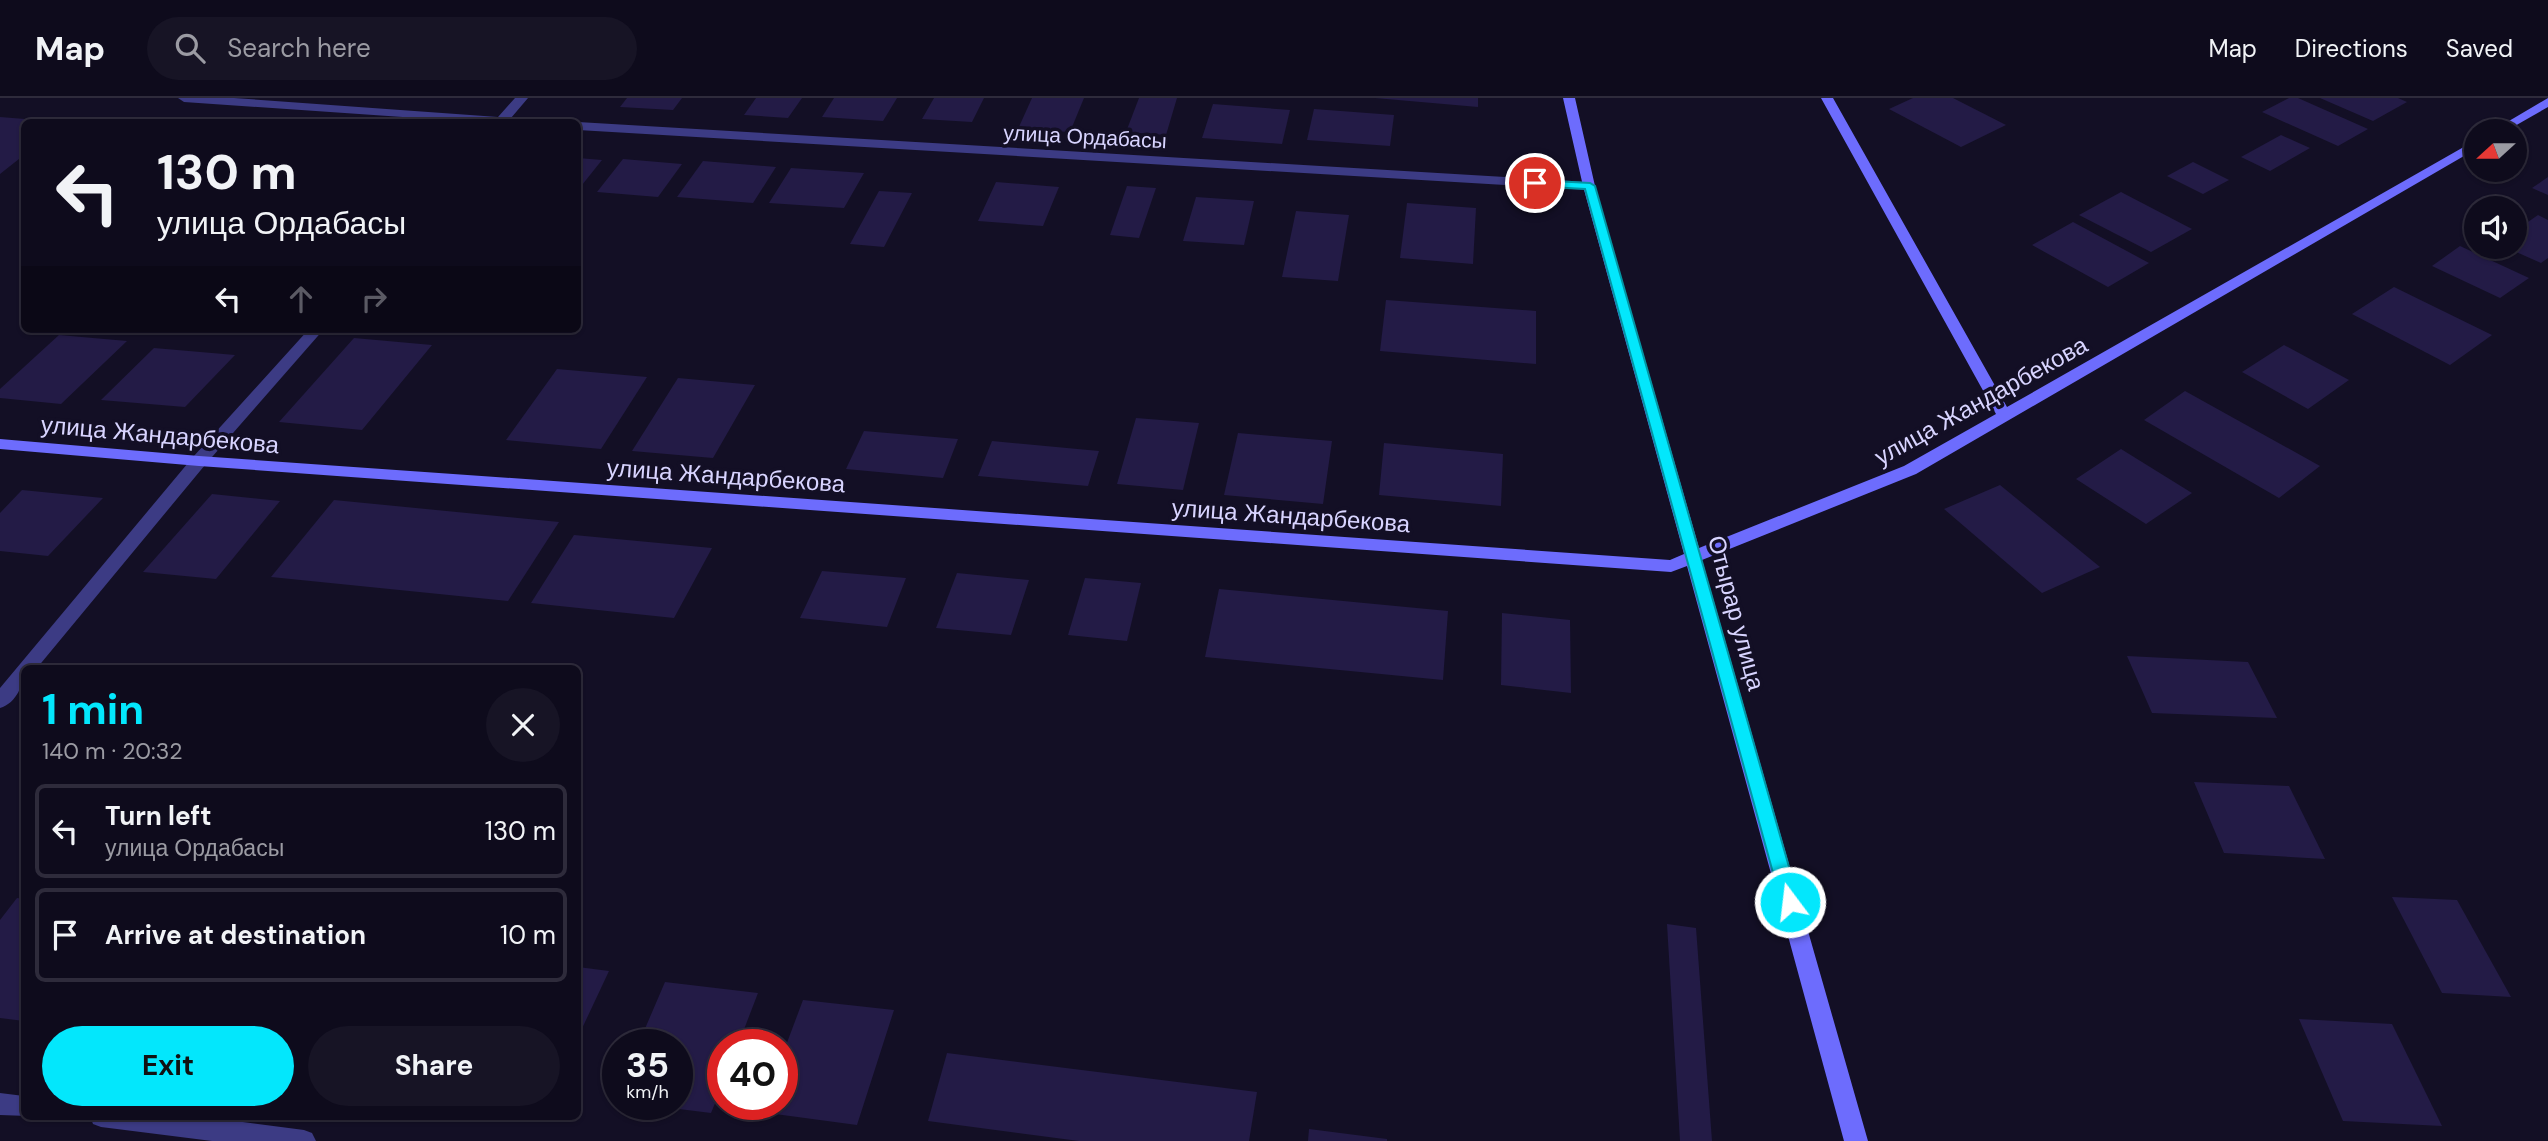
<!DOCTYPE html>
<meta charset="utf-8">
<style>
body{margin:0;font-family:"DM Sans",sans-serif;background:#171425;color:#f1f3f6;height:100vh;display:flex;flex-direction:column;font-size:26px;white-space:nowrap}
*{box-sizing:border-box;margin:0}
p{font-size:23px;color:#9b9ba3}
.icon{flex:none;width:38px;height:38px;fill:none;stroke:currentColor;stroke-width:2;stroke-linecap:round;stroke-linejoin:round}
.map{position:relative;flex:1;overflow:hidden}
.drawer{position:absolute;left:21px;top:567px;width:560px;height:455px;display:flex;flex-direction:column;background:#0e0b1c;border-radius:10px;box-shadow:0 2px 5px #0004,0 0 0 2px #2e2b3b}
.drawer>*{flex:none}
.guide{position:absolute;left:21px;top:21px;width:560px;height:214px;border-radius:10px;box-shadow:0 2px 5px #0004,0 0 0 2px #2e2b3b;background:#0e0b1c;color:#f1f3f6;overflow:hidden}
.needle{width:46px;rotate:249deg}
.controls{position:absolute;left:2464px;top:21px;display:grid;gap:14px}
.controls a{display:grid;place-items:center;width:63px;height:63px;border-radius:50%;background:#0e0b1c;box-shadow:0 2px 5px #0004,0 0 0 2px #2e2b3b;font-size:35px}
.speed{position:absolute;left:602px;top:931px;display:flex;gap:14px;font-size:35px;font-weight:700;text-align:center}
.speed>*{display:grid;place-content:center;width:91px;height:91px;border-radius:50%;background:#0e0b1c;box-shadow:0 2px 5px #0004,0 0 0 2px #2e2b3b;line-height:1}
.speed small{font-size:18px;font-weight:400}
.speed .limit{border:10px solid #d22;background:#fff;color:#111}
.pin{position:absolute;display:grid;place-items:center;width:60px;height:60px;color:#fff;margin:-30px;border:4px solid #fff;border-radius:50%;box-shadow:0 2px 7px #0007}
.me{position:absolute;width:77px;margin:-38px;rotate:345deg;stroke-linejoin:round;filter:drop-shadow(0 0 5px #0008)}
.turn{display:flex;align-items:center;gap:24px;height:147px;padding:0 21px;font-size:32px}
.turn .icon{width:91px;height:91px;stroke-width:2.5}
.turn b{display:block;font-size:49px;line-height:60px}
.lanes{display:flex;align-items:center;height:66px;padding:0 21px;background:#0003;justify-content:center;gap:35px;direction:ltr}
.lanes .off{opacity:.35}
.round{display:grid;place-items:center;flex:none;width:74px;height:74px;border-radius:37px;background:#171425}
.head{display:flex;align-items:center;justify-content:space-between;height:119px;padding:0 21px}
h1{font-size:42px;font-weight:700;line-height:52px;color:#03e7fc}
.cta{display:flex;gap:14px;margin-top:auto;padding:14px 21px}
.cta a{flex:1;height:80px;border-radius:42px;background:#03e7fc;color:#111;font-size:28px;font-weight:700;line-height:80px;text-align:center}
.cta a+a{background:#171425;color:#f1f3f6}
ul{padding:0;list-style:none}
li{display:flex;align-items:center;gap:21px;height:94px;margin:0 14px 10px;padding:0 7px;border:4px solid #2e2b3b;border-radius:10px}
li div{flex:1}
li b{display:block;font-size:26px}
li em{font-style:normal}
header{display:flex;align-items:center;gap:42px;box-sizing:border-box;height:98px;padding:0 35px;background:#0e0b1c;border-bottom:2px solid #2e2b3b}
header strong{font-size:33px}
nav{display:flex;gap:38px;margin-inline-start:auto;font-size:24px}
.search{width:490px;height:63px;background:#171425;display:flex;align-items:center;gap:18px;box-sizing:border-box;padding:0 24px;border-radius:38px;color:#9b9ba3;font-size:26px}
.map>svg:first-child{display:block}
.building{fill:#231b46}
.lines{fill:none;stroke-linecap:round;stroke-linejoin:round}
.street{fill:#3c3b84;fill-rule:evenodd}
.secondary{fill:#6d6cfd;fill-rule:evenodd}
.route{fill:#03e7fc;stroke:#0296a4;stroke-width:2}
.labels{text-anchor:middle;stroke-width:7;stroke-linejoin:round;paint-order:stroke}
.far-street-label{font-size:21px;fill:#d8d4ff;stroke:#130f25}
.street-label{font-size:24px;fill:#d8d4ff;stroke:#130f25}
</style>
<header>
<strong>Map</strong>
<div class="search"><svg class="icon" aria-label="search" viewBox="0 0 24 24"><circle cx="10" cy="10" r="6"/><path d="M15 15l6 6"/></svg>Search here</div>
<nav><a>Map</a><a>Directions</a><a>Saved</a></nav>
</header>
<div class="map">
<svg width="2548" height="1043" viewBox="0 0 2548 1043">
<rect width="100%" height="100%" fill="#130f25"/>
<g class="building">
<polygon points="627,0 682,0 673,12 620,9"/>
<polygon points="756,0 802,0 788,20 744,17"/>
<polygon points="834,0 897,0 883,23 822,19"/>
<polygon points="934,0 984,0 972,24 922,21"/>
<polygon points="1032,0 1084,0 1070,34 1018,31"/>
<polygon points="1139,0 1177,0 1166,37 1126,34"/>
<polygon points="1375,0 1478,0 1478,9"/>
<polygon points="1913,0 1953,0 2006,27 1961,49 1889,11"/>
<polygon points="2289,0 2298,0 2368,31 2338,48 2262,14"/>
<polygon points="2320,0 2398,0 2407,4 2373,23"/>
<polygon points="1213,6 1290,12 1282,46 1202,40"/>
<polygon points="1314,11 1394,17 1390,48 1307,42"/>
<polygon points="0,19 50,23 24,24 24,57 0,76"/>
<polygon points="2281,37 2310,50 2270,73 2241,59"/>
<polygon points="578,60 602,62 578,92"/>
<polygon points="623,61 682,66 658,99 597,94"/>
<polygon points="703,63 776,69 753,105 677,99"/>
<polygon points="2193,64 2229,82 2203,96 2167,78"/>
<polygon points="791,70 864,75 844,110 769,105"/>
<polygon points="2548,79 2548,97 2532,90"/>
<polygon points="996,84 1059,89 1043,128 978,123"/>
<polygon points="1127,88 1156,90 1139,140 1110,137"/>
<polygon points="879,93 912,95 884,149 850,146"/>
<polygon points="2121,94 2192,131 2151,154 2079,117"/>
<polygon points="1196,99 1254,103 1244,147 1183,143"/>
<polygon points="1407,105 1476,110 1473,166 1400,160"/>
<polygon points="1296,113 1349,117 1338,183 1282,179"/>
<polygon points="2538,117 2548,122 2548,160 2541,165 2505,149 2515,149 2515,133"/>
<polygon points="2073,124 2149,165 2108,189 2032,147"/>
<polygon points="2460,148 2529,180 2500,200 2432,168"/>
<polygon points="2394,189 2492,237 2450,267 2352,216"/>
<polygon points="1386,202 1536,213 1536,266 1380,253"/>
<polygon points="59,237 127,243 61,306 0,300 0,291"/>
<polygon points="354,240 432,247 362,332 279,324"/>
<polygon points="2284,247 2349,282 2308,311 2242,274"/>
<polygon points="154,250 235,257 185,309 101,302"/>
<polygon points="557,271 647,279 601,351 506,342"/>
<polygon points="678,280 755,287 713,360 632,353"/>
<polygon points="2185,293 2320,368 2279,400 2144,322"/>
<polygon points="1136,320 1199,325 1183,392 1117,386"/>
<polygon points="864,333 958,341 943,380 846,371"/>
<polygon points="1238,335 1332,343 1323,406 1224,397"/>
<polygon points="992,343 1099,353 1088,388 978,378"/>
<polygon points="1384,345 1503,356 1501,408 1379,397"/>
<polygon points="2121,351 2192,395 2146,426 2076,381"/>
<polygon points="2000,387 2100,469 2042,495 1944,411"/>
<polygon points="22,392 103,400 48,458 0,453 0,415"/>
<polygon points="212,396 280,403 216,481 143,474"/>
<polygon points="334,402 559,424 508,503 271,479"/>
<polygon points="574,437 712,450 674,520 531,505"/>
<polygon points="822,473 906,480 887,529 800,520"/>
<polygon points="957,475 1029,482 1011,537 936,530"/>
<polygon points="1085,480 1141,485 1127,543 1068,537"/>
<polygon points="1219,491 1448,513 1443,582 1205,559"/>
<polygon points="1502,515 1570,522 1571,595 1501,587"/>
<polygon points="2127,558 2248,564 2277,620 2152,615"/>
<polygon points="2194,684 2289,688 2325,761 2224,755"/>
<polygon points="2392,799 2457,802 2511,899 2442,895"/>
<polygon points="17,800 24,801 24,923 0,920 0,822"/>
<polygon points="1667,826 1696,830 1712,1043 1680,1043"/>
<polygon points="578,869 609,873 578,939"/>
<polygon points="665,884 758,895 738,947 723,947 723,986 711,1015 655,1008 677,1006 677,947 638,947"/>
<polygon points="803,902 894,912 857,1027 761,1014 764,1006 782,1006 782,958"/>
<polygon points="2299,921 2392,926 2442,1028 2343,1023"/>
<polygon points="947,955 1257,994 1249,1043 1079,1043 928,1023"/>
<polygon points="1309,1031 1387,1041 1387,1043 1308,1043"/>
</g>
<g class="lines">
<g class="street">
<polygon points="178,0 234,0 498,19 515,0 528,0 511,20 523,21 525,24 475,24 184,4"/>
<polygon points="578,24 1589,84 1595,88 1589,92 578,32"/>
<path d="M309 231H324L205 367 37 570H24C24 586 17 605 0 610V590L193 359Z"/>
<polygon points="0,995 24,998 24,1018 28,1018 0,1017"/>
<polygon points="90,1018 197,1018 304,1032 312,1035 316,1043 212,1043 101,1029 93,1026"/>
</g>
<g class="secondary">
<polygon points="1563,0 1575,0 1595,88 1699,450 1904,368 1996,316 1821,0 1833,0 2007,309 2476,42 2476,51 1916,376 1702,462 1868,1043 1844,1043 1687,468 1671,474 199,368 0,351 0,341 199,358 1670,462 1684,456 1583,88"/>
<polygon points="2548,0 2548,9 2506,33 2492,33"/>
</g>
</g>
<polygon class="route" points="1535,82 1590,85 1595,88 1799,804 1797,810 1790,812 1783,810 1781,804 1585,91 1531,88 1531,83"/>
<g class="labels">
<g class="far-street-label">
<text transform="translate(1085 39) rotate(3)" y="7">улица Ордабасы</text>
</g>
<g class="street-label">
<text transform="translate(1981 303) rotate(-29)" y="8">улица Жандарбекова</text>
<text transform="translate(160 337) rotate(5)" y="8">улица Жандарбекова</text>
<text transform="translate(726 378) rotate(4)" y="8">улица Жандарбекова</text>
<text transform="translate(1291 418) rotate(4)" y="8">улица Жандарбекова</text>
<text transform="translate(1736 515) rotate(75)" y="8">Отырар улица</text>
</g>
</g>
</svg>
<div class="controls">
<a><svg class="needle" viewBox="-14 -14 28 28"><path d="M0-13l5 13h-10z" fill="#e53935"/><path d="M0 13l5-13h-10z" fill="#9b9ba3"/></svg></a>
<a><svg class="icon" aria-label="sound" viewBox="0 0 24 24"><path d="M4 9h4l5-4v14l-5-4H4zM17 9q2 3 0 6"/></svg></a>
</div>
<div class="speed"><div>35<small>km/h</small></div><div class="limit">40</div></div>
<div class="pin" style="left:1535px;top:85px;background:#d93025"><svg class="icon" aria-label="arrive" viewBox="0 0 24 24"><path d="M6 21V4h12l-3 4 3 4H6"/></svg></div>
<svg class="me" style="left:1790px;top:804px" viewBox="-20 -20 40 40"><circle r="17" fill="#03e7fc" stroke="#fff" stroke-width="3"/><path d="M0-11L8 9 0 5-8 9z" fill="#fff"/></svg>
<div class="guide">
<div class="turn"><svg class="icon" aria-label="left" viewBox="0 0 24 24"><path d="M17 20v-9H6M10 6l-5 5 5 5"/></svg><div><b>130 m</b>улица Ордабасы</div></div>
<div class="lanes"><svg class="icon" aria-label="left" viewBox="0 0 24 24"><path d="M17 20v-9H6M10 6l-5 5 5 5"/></svg><svg class="icon off" aria-label="ahead" viewBox="0 0 24 24"><path d="M12 20V5M6 11l6-6 6 6"/></svg><svg class="icon off" aria-label="right" viewBox="0 0 24 24"><path d="M7 20v-9h11M14 6l5 5-5 5"/></svg></div>
</div>
<section class="drawer">
<div class="head"><div><h1>1 min</h1><p>140 m · 20:32</p></div><a class="round"><svg class="icon" aria-label="close" viewBox="0 0 24 24"><path d="M6 6l12 12M18 6L6 18"/></svg></a></div>
<ul>
<li><svg class="icon" aria-label="left" viewBox="0 0 24 24"><path d="M17 20v-9H6M10 6l-5 5 5 5"/></svg><div><b>Turn left</b><p>улица Ордабасы</p></div><em>130 m</em></li>
<li><svg class="icon" aria-label="arrive" viewBox="0 0 24 24"><path d="M6 21V4h12l-3 4 3 4H6"/></svg><div><b>Arrive at destination</b></div><em>10 m</em></li>
</ul>
<div class="cta"><a>Exit</a><a>Share</a></div>
</section>
</div>
